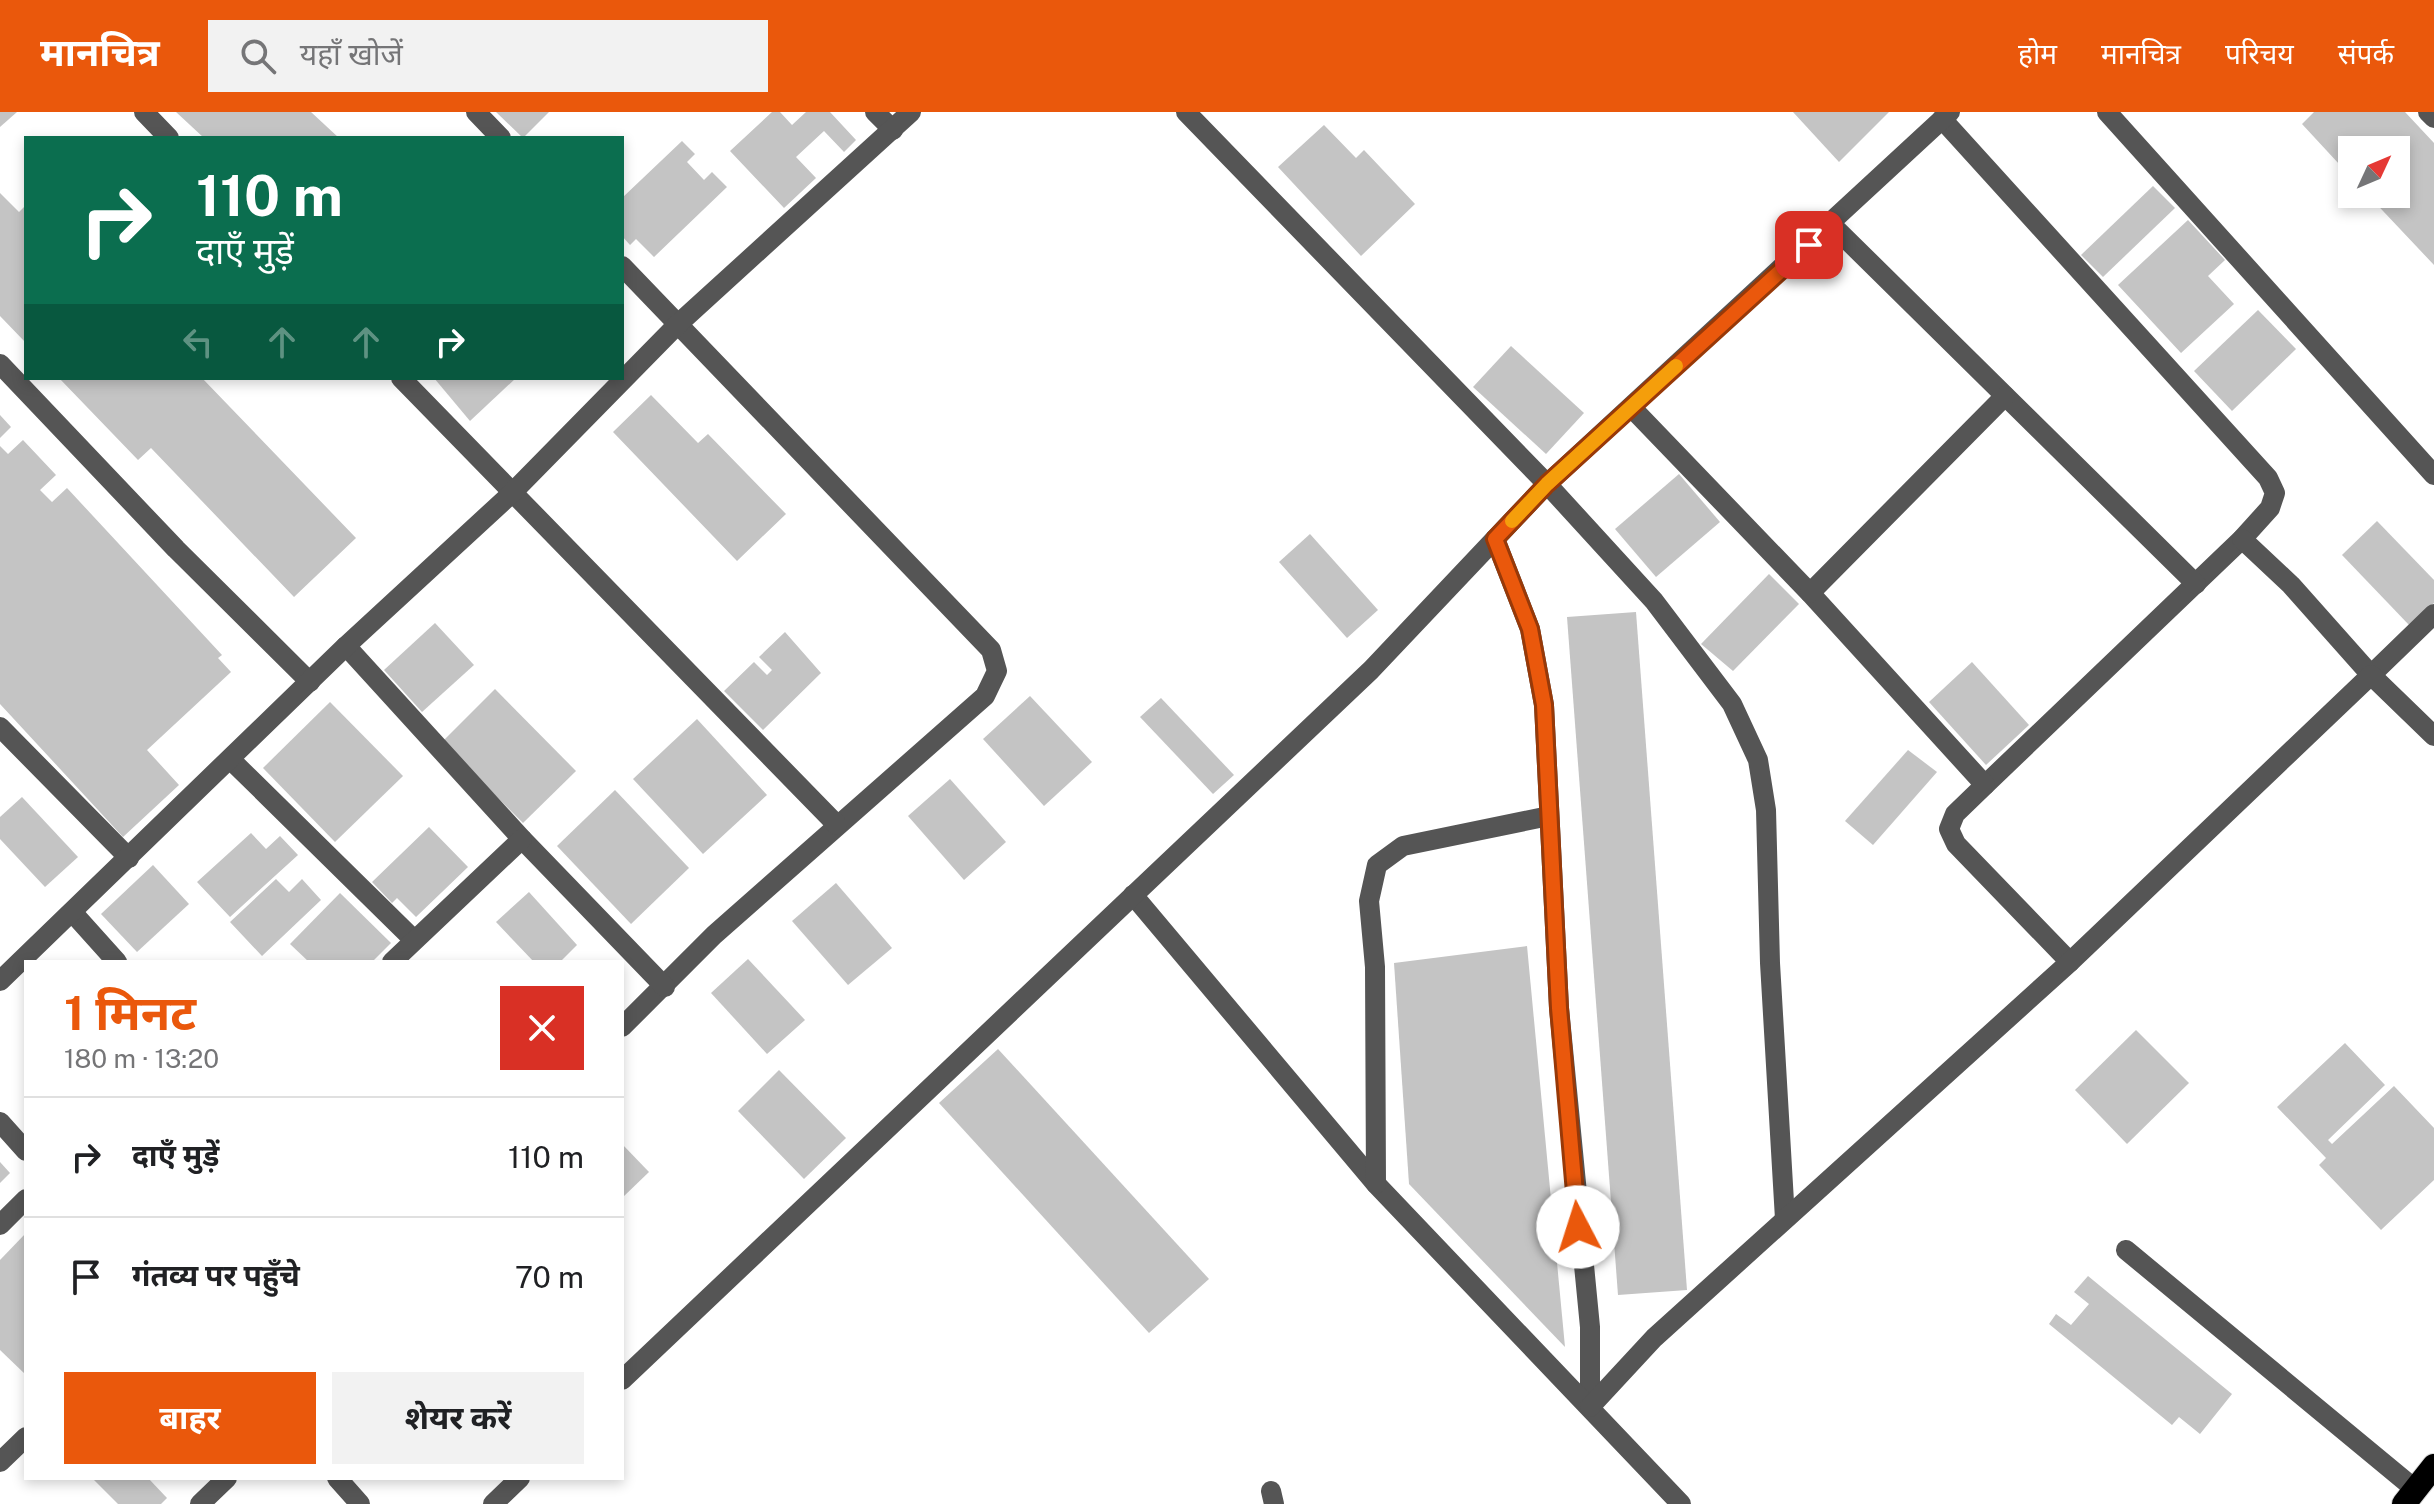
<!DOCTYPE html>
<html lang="hi">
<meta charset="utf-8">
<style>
body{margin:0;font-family:"Public Sans","Noto Sans Devanagari",sans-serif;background:#f2f2f2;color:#202124;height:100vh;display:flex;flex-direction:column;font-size:30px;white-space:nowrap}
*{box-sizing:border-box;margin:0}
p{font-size:26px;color:#757577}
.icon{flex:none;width:44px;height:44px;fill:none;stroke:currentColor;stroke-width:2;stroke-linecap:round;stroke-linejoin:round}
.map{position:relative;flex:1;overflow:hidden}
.sheet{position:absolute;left:24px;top:848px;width:600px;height:520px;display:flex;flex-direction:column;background:#fff;border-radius:0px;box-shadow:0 4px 12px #0003}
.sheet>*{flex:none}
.top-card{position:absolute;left:24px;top:24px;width:600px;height:244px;border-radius:0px;box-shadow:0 4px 12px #0003;background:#0b6e4f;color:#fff;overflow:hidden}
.needle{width:52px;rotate:46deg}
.controls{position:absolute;left:2338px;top:24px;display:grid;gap:16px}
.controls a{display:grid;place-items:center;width:72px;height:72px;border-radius:0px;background:#fff;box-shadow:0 4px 12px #0003;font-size:40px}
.pin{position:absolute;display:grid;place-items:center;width:68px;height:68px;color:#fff;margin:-34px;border-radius:16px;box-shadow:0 4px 12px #0006}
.me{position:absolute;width:88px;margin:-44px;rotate:355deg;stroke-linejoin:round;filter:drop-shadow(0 0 6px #0008)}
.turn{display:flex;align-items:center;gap:28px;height:168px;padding:0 40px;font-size:36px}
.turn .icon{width:104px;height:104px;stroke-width:2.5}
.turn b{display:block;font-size:56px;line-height:68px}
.lanes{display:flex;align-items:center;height:76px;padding:0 40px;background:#0003;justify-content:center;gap:40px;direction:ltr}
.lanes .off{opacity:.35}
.round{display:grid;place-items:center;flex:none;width:84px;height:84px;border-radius:0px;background:#f2f2f2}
.overview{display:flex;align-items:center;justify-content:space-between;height:136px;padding:0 40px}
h1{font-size:48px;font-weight:700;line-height:60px;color:#ea580c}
.cta{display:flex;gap:16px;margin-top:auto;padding:16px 40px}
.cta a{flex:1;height:92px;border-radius:0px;background:#ea580c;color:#fff;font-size:32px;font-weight:700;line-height:92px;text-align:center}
.cta a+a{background:#f2f2f2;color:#202124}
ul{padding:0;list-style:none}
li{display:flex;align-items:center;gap:24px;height:120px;padding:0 40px;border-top:2px solid #e0e0e0}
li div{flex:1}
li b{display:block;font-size:30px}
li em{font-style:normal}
header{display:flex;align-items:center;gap:48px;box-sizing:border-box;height:112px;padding:0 40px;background:#ea580c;color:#fff}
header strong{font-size:38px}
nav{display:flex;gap:44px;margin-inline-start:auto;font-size:28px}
.search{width:560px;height:72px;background:#f2f2f2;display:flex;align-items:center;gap:20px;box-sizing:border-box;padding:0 28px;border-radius:0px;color:#757577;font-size:30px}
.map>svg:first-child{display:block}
.building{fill:#c4c4c4}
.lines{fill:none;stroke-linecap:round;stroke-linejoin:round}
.highway-casing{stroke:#dbdbdb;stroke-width:26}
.minor{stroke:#555;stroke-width:20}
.highway{stroke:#000;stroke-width:24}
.route-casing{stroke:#983908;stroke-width:20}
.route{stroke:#ea580c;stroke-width:14}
.slow{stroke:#f59e0b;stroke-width:14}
</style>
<header>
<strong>मानचित्र</strong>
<div class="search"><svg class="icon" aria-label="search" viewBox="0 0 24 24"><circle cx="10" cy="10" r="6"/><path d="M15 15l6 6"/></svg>यहाँ खोजें</div>
<nav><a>होम</a><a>मानचित्र</a><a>परिचय</a><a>संपर्क</a></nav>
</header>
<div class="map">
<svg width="2434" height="1392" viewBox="0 0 2434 1392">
<rect width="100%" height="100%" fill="#fff"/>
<g class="building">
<polygon points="0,0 17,0 0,15"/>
<polygon points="176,0 311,0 339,26 204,26"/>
<polygon points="496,0 549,0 523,26"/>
<polygon points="772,0 780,0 792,13 806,0 830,0 856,28 844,40 824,19 796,45 816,66 784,96 730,39"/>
<polygon points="1793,0 1889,0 1839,50"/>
<polygon points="2314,0 2405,0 2434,31 2434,153 2367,82 2396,82 2396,38 2352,38 2352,66 2302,12"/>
<polygon points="1324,13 1356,46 1364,38 1415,92 1361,144 1278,55"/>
<polygon points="682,29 695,42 687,50 704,68 712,60 727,75 654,145 636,127 630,133 622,124 622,86"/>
<polygon points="2153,74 2175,96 2103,165 2081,143"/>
<polygon points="0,81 19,100 26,93 26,231 0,204"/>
<polygon points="2188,108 2225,148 2208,164 2234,192 2181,241 2118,173"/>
<polygon points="2258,198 2296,237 2232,299 2194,259"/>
<polygon points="1511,234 1584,301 1546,342 1473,275"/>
<polygon points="59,266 202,266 356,426 294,485 151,336 138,348"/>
<polygon points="434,266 516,266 470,309"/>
<polygon points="651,283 698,331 708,322 786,402 737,449 613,320"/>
<polygon points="0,303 11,315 0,326"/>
<polygon points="23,328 56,363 40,378 52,390 67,376 222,543 218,546 231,560 147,638 179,673 123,725 0,592 0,334 8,342"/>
<polygon points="1679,362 1720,410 1656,465 1615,417"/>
<polygon points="2377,409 2434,468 2434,491 2410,514 2342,443"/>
<polygon points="1310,422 1378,498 1347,526 1279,450"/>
<polygon points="1769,462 1799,492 1733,559 1701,532"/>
<polygon points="1636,500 1687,1178 1618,1183 1567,505"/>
<polygon points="435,511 474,553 422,600 384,558"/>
<polygon points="785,520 821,561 763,618 724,579 754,550 767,563 772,558 759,545"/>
<polygon points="1972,550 2029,613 1986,653 1929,590"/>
<polygon points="495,577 576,659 523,711 442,630"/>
<polygon points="1030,584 1092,650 1044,694 983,627"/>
<polygon points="1161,586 1234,663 1213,682 1140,605"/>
<polygon points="330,590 403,664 335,730 263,656"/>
<polygon points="697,607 767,683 703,742 633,667"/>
<polygon points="1908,638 1937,660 1873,733 1845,709"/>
<polygon points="950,667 1006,730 964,768 908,704"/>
<polygon points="615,678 689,756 631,812 557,734"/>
<polygon points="22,685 78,745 45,775 0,727 0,705"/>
<polygon points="429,715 468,755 416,805 397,786 392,791 372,770"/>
<polygon points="251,721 266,737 280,724 298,743 230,805 197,770"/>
<polygon points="153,753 189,792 137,840 101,802"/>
<polygon points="276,767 289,780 302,767 321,788 262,844 230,810"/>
<polygon points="836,771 892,836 848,873 792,809"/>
<polygon points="529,780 577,833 560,850 534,850 496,810"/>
<polygon points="340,781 391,831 372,850 309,850 290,832"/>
<polygon points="1527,834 1565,1235 1409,1072 1394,851"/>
<polygon points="748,847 805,908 767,942 711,881"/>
<polygon points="2136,918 2189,971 2127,1032 2075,978"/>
<polygon points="2345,931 2385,973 2328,1028 2332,1032 2394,974 2434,1016 2434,1068 2381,1118 2319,1053 2326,1046 2277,995"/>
<polygon points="998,937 1209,1167 1149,1221 939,991"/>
<polygon points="779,958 846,1026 804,1067 738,999"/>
<polygon points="622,1032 649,1060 622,1086"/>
<polygon points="0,1050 10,1061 0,1071"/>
<polygon points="26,1121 26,1263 0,1238 0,1148"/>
<polygon points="2088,1164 2232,1282 2200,1322 2179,1305 2172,1313 2049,1212 2056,1202 2071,1213 2089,1192 2074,1180"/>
<polygon points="92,1366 148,1366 167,1386 161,1392 118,1392"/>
</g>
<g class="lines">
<g class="highway-casing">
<polyline id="highway" points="2404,1392 2434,1354"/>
</g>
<g class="minor">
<polyline points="144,0 169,26"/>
<polyline points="476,0 501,26"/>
<polyline points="875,0 893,18"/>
<polyline points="1186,0 1547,372 1654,489 1732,592 1758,648 1766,698 1770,851 1785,1107"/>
<polyline points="2107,0 2434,363"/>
<polyline points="2428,0 2434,6"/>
<polyline points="1942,7 2268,366 2275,381 2270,396 2242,427 1985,673"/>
<polyline points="1831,112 2196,472"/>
<polyline points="622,154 991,538 997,559 985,584 714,823 622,915"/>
<polyline points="0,252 176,437 310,570"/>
<polyline points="401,266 837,713"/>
<polyline points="1631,295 1810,481 1985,673 1955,702 1949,717 1956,732 2070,850"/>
<polyline points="1495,427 1530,517 1544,593 1559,896 1590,1215 1590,1295"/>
<polyline points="2242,427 2291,473 2371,563 2434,502"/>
<polyline points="1810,481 2005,284"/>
<polyline points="346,534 522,727 665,875"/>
<polyline points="0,615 129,746"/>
<polyline points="231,648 414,828"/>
<polyline points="1133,783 1376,1072 1681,1392"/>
<polyline points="73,801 117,850"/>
<polyline points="392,850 522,727"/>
<polyline points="0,869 346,534 512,381 677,213 911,0"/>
<polyline points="0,1010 26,1039"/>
<polyline points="1376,1072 1375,855 1369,789 1377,753 1403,734 1549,704"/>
<polyline points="0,1113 26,1087"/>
<polyline points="2126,1138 2416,1378"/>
<polyline points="622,1268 1371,558 1547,372 1950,0"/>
<polyline points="1590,1295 1654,1226 2070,850 2371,563 2434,624"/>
<polyline points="0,1350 26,1325"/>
<polyline points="337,1366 360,1392"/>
<polyline points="1271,1379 1274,1392"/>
<polyline points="200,1392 227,1366"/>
<polyline points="493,1392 520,1366"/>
</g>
<use href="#highway" class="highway"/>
</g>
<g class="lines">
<g class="route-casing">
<polyline id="route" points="1578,1115 1559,896 1544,593 1530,517 1495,427 1547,372 1809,133"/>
</g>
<use href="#route" class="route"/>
<polyline class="slow" points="1512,409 1547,372 1676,254"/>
</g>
</svg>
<div class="controls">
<a><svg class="needle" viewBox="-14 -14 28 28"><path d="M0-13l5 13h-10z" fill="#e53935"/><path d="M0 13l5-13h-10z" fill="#757577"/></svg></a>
</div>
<div class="pin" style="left:1809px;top:133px;background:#d93025"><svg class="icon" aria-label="arrive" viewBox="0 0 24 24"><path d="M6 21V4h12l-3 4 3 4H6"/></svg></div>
<svg class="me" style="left:1578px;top:1115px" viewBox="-20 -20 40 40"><circle r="19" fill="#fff"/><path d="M0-13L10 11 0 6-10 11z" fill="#ea580c"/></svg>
<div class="top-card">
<div class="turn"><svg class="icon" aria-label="right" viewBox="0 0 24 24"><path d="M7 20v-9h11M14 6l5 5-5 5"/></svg><div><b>110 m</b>दाएँ मुड़ें</div></div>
<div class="lanes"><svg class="icon off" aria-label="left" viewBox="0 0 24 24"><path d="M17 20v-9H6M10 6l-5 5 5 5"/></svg><svg class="icon off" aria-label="ahead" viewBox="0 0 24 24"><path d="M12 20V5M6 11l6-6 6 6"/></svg><svg class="icon off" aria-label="ahead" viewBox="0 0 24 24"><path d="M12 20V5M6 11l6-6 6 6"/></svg><svg class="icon" aria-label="right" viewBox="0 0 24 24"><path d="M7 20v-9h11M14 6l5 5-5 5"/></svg></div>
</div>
<section class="sheet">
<div class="overview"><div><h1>1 मिनट</h1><p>180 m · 13:20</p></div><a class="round" style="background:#d93025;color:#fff"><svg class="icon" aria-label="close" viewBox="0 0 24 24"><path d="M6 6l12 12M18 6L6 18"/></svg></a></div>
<ul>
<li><svg class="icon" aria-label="right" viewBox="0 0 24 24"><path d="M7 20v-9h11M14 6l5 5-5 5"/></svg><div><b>दाएँ मुड़ें</b></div><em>110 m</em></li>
<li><svg class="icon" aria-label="arrive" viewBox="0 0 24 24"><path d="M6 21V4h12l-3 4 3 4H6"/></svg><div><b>गंतव्य पर पहुँचे</b></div><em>70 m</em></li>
</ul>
<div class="cta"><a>बाहर</a><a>शेयर करें</a></div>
</section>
</div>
